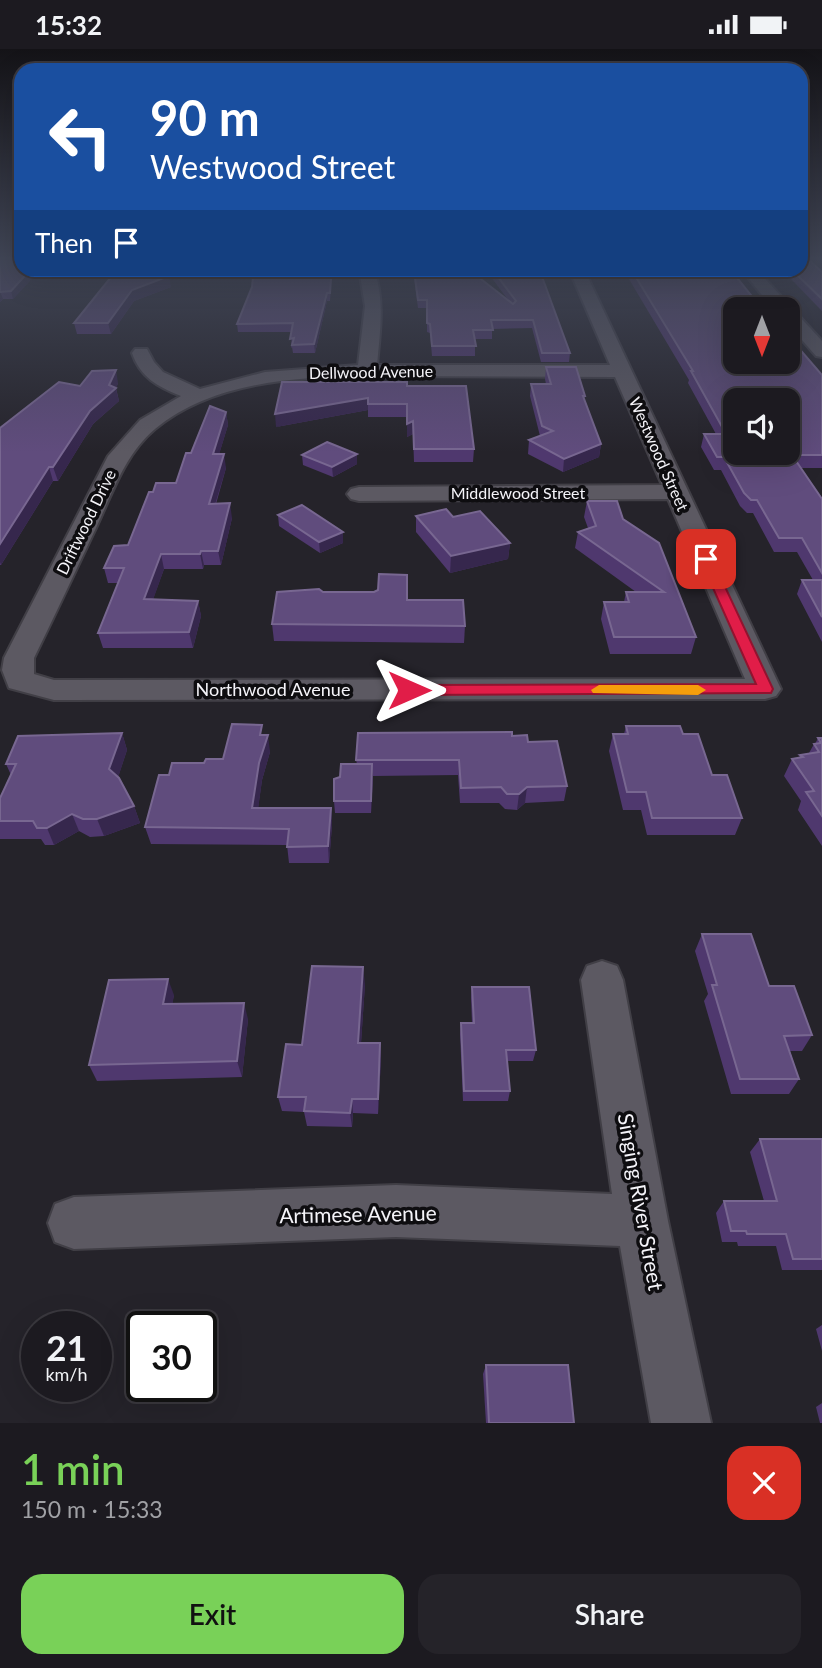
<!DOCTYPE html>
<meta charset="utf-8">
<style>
body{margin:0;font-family:Lato,sans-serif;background:#252329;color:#f1f3f6;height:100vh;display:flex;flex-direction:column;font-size:26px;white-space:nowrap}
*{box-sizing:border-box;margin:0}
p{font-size:23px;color:#a0a1a5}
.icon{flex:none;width:38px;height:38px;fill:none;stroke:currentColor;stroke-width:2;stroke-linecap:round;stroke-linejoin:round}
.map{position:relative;height:1374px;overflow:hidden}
.drawer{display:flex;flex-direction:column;background:#1c1a20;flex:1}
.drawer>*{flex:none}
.guide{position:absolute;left:14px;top:14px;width:794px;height:214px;border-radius:21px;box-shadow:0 7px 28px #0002,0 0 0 2px #3a383e;background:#1a4fa0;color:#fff;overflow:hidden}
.needle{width:46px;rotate:180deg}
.tools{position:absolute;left:723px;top:248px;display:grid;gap:14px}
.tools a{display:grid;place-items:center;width:77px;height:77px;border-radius:14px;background:#1c1a20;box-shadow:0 7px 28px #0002,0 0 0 2px #3a383e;font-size:35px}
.speed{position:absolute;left:21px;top:1262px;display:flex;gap:14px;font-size:35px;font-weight:700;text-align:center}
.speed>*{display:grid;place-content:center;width:91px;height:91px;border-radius:50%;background:#1c1a20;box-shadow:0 7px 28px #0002,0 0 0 2px #3a383e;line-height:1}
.speed small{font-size:18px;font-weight:400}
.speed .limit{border:4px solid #111;border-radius:10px;background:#fff;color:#111}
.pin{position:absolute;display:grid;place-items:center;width:60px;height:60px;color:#fff;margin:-30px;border-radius:14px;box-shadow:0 4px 10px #0006}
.me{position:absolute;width:77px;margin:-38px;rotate:90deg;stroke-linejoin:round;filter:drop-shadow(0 0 5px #0008)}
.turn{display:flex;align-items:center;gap:24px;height:147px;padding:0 21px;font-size:32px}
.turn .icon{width:91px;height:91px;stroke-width:2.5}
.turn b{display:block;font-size:49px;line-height:60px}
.then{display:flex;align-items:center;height:66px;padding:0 21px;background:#0003;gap:14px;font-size:26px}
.round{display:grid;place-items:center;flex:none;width:74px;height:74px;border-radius:21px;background:#252329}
.overview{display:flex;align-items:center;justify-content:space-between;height:119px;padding:0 21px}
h1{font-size:42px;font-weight:600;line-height:52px;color:#79d158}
.button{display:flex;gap:14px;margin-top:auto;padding:14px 21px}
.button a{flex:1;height:80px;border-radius:21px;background:#79d158;color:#111;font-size:28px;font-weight:600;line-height:80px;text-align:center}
.button a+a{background:#252329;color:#f1f3f6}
.status{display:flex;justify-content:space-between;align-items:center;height:49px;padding:0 35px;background:#1c1a20;direction:ltr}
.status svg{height:19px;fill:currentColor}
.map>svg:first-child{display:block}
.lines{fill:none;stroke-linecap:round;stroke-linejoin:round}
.minor-casing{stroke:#413f46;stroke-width:4}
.minor{fill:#5c5962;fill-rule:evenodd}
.wall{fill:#4f386e}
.shaded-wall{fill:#36274d}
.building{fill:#604c7d;stroke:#786791;stroke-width:2;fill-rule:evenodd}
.route{fill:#e11d48;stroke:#92132f;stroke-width:2}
.slow{fill:#f59e0b}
.labels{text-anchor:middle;stroke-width:7;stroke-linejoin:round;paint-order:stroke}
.far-street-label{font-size:16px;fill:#f5f4f9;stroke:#0e0d10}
.street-label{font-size:18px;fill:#f5f4f9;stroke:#0e0d10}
.near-street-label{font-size:21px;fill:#f5f4f9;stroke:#0e0d10}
</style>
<div class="status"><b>15:32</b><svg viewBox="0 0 49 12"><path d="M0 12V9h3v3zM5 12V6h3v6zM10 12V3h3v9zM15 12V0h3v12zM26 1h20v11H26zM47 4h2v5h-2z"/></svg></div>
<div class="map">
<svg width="822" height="1374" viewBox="0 0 822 1374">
<rect width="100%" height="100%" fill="#25232a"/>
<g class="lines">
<g class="minor-casing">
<g id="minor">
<path d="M359 220H374C385 252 380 283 377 316H610L569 220H584L781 640 776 647 765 650 54 651 9 639 2 621 4 609 108 407 140 371 181 347C158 338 140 328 132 304L135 300H147L154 313 163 323 200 340 265 323 358 316 365 257ZM368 327 615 328 662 436 359 438 351 440 347 445 351 450 359 452 668 450 745 630 54 631 34 625V609C55 566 75 523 96 479 112 445 125 405 155 380 213 332 297 328 368 327Z"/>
<polygon points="741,220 756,220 822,292 822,308 816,307 788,275 788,261 774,261"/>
<polygon points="602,912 617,917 623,931 668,1172 711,1374 651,1374 620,1197 396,1188 74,1200 55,1193 48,1174 55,1155 74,1148 396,1136 612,1145 581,931 587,917"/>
</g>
</g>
<use href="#minor" class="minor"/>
</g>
<g class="wall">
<polygon points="0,210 21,220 47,220 44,224 37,224 13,250 3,250 0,253"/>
<polygon points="121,220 171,238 134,252 111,285 77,285 74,274"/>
<polygon points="250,220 329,220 331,238 330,252 327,252 315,304 293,304 292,298 291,299 292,283 238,283 237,275 252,238 253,232"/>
<polygon points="415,220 468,220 509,252 485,220 542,220 542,228 570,304 569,313 541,313 532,279 492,280 492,290 475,290 475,307 432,307 430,284 427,283 427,259 418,259 414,229 414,221"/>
<polygon points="623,220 730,220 793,297 822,326 822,419 800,419 822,450 822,593 797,545 802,531 813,531 797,503 774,503 753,464 747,464 740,457 721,421 714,421 701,398 704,385 716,385 688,334 689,331"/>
<polygon points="792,221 822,223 822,262 790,229"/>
<polygon points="546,318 585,347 584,351 601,395 599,408 563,423 528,405 529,391 540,387 530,347 531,335 546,335 545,330"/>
<polygon points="118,334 116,339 119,352 93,375 58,432 53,432 1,516 0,516 0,379 80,337"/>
<polygon points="407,337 474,400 473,413 414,413 413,385 407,388 407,368 368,368 368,361 276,378"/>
<polygon points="226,363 228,376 219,405 226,419 216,455 232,469 221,516 204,516 203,520 164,520 153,550 198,552 201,567 193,599 103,599 98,584 118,534 108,534 104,519 128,496 153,443 176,434 191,404"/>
<polygon points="357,405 357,415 333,428 303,416 302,406"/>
<polygon points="587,452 623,470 696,588 691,605 610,605 601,570 604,553 624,553 626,543 636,543 575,499 578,483 588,479 584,468"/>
<polygon points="278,466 343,494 320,504 279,477"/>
<polygon points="416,467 453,468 510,494 508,510 450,524 416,483"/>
<polygon points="323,543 407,551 465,577 464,594 274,592 272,575"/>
<polygon points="626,677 683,685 742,769 735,786 647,786 641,761 623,761 609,702 613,685 624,685"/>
<polygon points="122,684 127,701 118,728 134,757 140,774 104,787 90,788 79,782 54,796 45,796 41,790 0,790 0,749 11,726 6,715"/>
<polygon points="264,686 270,703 262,731 258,759 331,759 332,776 329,814 289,814 287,796 151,795 145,778 169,726 204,714 223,710"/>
<polygon points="512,687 528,693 567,737 564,752 525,754 517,761 505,760 499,754 460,754 458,726 373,727 371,764 335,764 334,752 340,728 357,715 356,711"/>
<polygon points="818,689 822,689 822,797 798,761 801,752 784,727 792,710 799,709 800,706 809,704 814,695 815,695"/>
<polygon points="702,885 769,937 812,986 802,1002 790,1002 799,1030 789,1045 731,1045 704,952 708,945 695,902"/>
<polygon points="365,935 361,994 380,994 381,1010 378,1065 353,1064 352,1078 307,1077 304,1063 282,1062 278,1048 302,996"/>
<polygon points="472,938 536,1001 533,1012 507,1012 510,1042 508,1052 463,1052 460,985 461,974 472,974 471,949"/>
<polygon points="174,946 172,955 248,970 242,1028 97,1032 89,1016"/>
<polygon points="760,1090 822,1090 822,1221 782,1221 776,1197 738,1197 737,1193 722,1193 716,1164 724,1152 764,1152 750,1103"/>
<polygon points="822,1276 822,1302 816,1280"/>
<polygon points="486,1316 574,1374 486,1374 483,1325"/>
<polygon points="822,1354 822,1374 820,1374 816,1358"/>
</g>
<g class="shaded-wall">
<polygon points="31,220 36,220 37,224 13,250 11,242"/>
<polygon points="169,227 171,238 134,252 111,285 108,274 132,241"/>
<polygon points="0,242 3,250 0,253"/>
<polygon points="327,244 327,252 315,304 314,295"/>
<polygon points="116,321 118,334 116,340 119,352 93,375 58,432 53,418 90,362 109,336"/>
<polygon points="368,349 368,361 276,378 275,365"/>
<polygon points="226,363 228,376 215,419 213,405"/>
<polygon points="413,372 413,385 407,388 407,375"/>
<polygon points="601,395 599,408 563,423 564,410"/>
<polygon points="224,405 226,419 211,469 209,455"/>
<polygon points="357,405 357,415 333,428 332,418"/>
<polygon points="49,418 53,432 1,516 0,513 0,495"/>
<polygon points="230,454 232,469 221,516 218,502"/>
<polygon points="343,483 343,494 320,504 319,493"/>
<polygon points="510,494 508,510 450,524 451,507"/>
<polygon points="201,502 204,516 203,520 200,505"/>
<polygon points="161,505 164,520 148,565 144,550"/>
<polygon points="198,552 201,567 193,599 189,583"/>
<polygon points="122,684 127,701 115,738 109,720"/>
<polygon points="268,686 270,703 262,731 256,776 252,759 259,714"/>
<polygon points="372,715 373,727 371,764 371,752"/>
<polygon points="527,738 525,754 517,761 519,745"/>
<polygon points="134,757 140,774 104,787 97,770"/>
<polygon points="331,759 332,776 329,814 328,797"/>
<polygon points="72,765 79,782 54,796 47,779"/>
<polygon points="363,918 365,935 360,1009 358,994"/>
<polygon points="168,930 174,946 170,971 163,955"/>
<polygon points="244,954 248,970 242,1028 237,1012"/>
<polygon points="380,994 381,1010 378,1065 378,1050"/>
<polygon points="352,1050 353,1064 352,1078 350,1064"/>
</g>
<g class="building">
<polygon points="0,210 21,210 21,220 31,220 11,242 0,243"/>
<polygon points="802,210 808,210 822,223 822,250 792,221 802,220"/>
<polygon points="121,220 135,220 169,227 132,241 108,274 74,274 115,223"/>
<polygon points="251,220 329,220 331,230 330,244 327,244 314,295 292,296 294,289 290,290 293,274 237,275 252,238 253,228"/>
<polygon points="420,220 468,220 513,255 516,252 492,220 542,220 541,225 570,304 542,304 533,271 491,271 493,281 473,281 476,297 432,297 430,275 427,274 427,251 418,251 414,221"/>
<path d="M631 220H730L763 261H735V313H788V291L793 297H797L822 326V406H792L822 450V524L802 489H779L757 451H751L744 444 724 408H717L704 385H726L691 322H693ZM735 352H788V404H735Z"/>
<polygon points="546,318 576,318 585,347 583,347 601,395 564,410 529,391 553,382 542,377 531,335 551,335"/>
<polygon points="116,321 109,336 116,339 90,362 53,418 49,418 0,495 0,379 59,333 80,337 92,322"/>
<polygon points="282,333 407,333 407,337 466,337 474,400 414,400 413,372 407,375 407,355 368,355 368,349 275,365"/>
<polygon points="210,357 226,363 213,405 224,405 209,455 230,454 218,502 201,502 200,505 161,505 144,550 198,552 189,583 98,584 124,519 104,519 114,497 128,496 149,443 153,443 156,434 176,434 186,404 191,404"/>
<polygon points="327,393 357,405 332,418 302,406"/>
<polygon points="587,452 617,452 623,470 659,494 696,588 614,588 604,553 629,553 626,543 664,543 578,483 596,477"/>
<polygon points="302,456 343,483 319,493 278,466"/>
<polygon points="446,460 453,468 480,462 510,494 451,507 416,467"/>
<polygon points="379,525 407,526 407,551 463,551 465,577 272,575 277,543 319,540 323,543 374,543 378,541"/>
<polygon points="802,531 822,531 822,568"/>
<polygon points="232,675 262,676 260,686 268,686 259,714 252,759 331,759 328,797 287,798 289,780 145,778 159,726 169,726 172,714 204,714 206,710 223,710"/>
<polygon points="626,677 680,677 683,685 698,685 712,726 727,726 742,769 652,769 646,743 627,743 613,685 628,685"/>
<polygon points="512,683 512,687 527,686 528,693 557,692 567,737 527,738 519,745 507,745 501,738 461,739 459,711 356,711 358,684"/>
<polygon points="122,684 109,720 119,729 134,757 97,770 83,770 72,765 47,779 37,779 33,772 0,772 0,749 16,715 6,715 18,687"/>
<polygon points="818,689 822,689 822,767 806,743 814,742 792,710 803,708 800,706 819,703 814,695 821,694"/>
<polygon points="341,715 372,715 371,752 334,752 334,730 340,728"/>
<polygon points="702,885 751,885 769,937 794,937 812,986 784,987 799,1030 740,1030 712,936 717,936"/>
<polygon points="312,917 363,918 358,994 380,994 378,1050 352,1050 350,1064 304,1062 306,1048 278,1048 286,995 302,996"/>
<polygon points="168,930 163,955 244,954 237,1012 89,1016 109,931"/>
<polygon points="472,938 529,938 536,1001 506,1001 510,1042 464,1042 461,974 474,974"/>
<polygon points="760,1090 822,1090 822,1210 793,1210 786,1185 747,1185 746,1182 731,1182 724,1152 777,1152"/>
<polygon points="486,1316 568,1316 574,1374 489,1374"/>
</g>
<linearGradient id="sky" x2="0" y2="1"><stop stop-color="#141317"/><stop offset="0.52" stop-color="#404555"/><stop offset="1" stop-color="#404555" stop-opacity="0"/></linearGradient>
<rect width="822" height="403" fill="url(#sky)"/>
<polygon class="route" points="706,507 712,510 773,640 771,644 409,646 402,641 409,636 756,635 700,510"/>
<polygon class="slow" points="599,636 698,636 706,641 698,646 593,644 591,641"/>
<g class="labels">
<g class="far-street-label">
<text transform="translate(371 323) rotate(-1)" y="6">Dellwood Avenue</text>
<text transform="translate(659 405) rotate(66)" y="6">Westwood Street</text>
<text x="518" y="450">Middlewood Street</text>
<text transform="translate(86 473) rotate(-64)" y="6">Driftwood Drive</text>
</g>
<g class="street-label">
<text x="273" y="647">Northwood Avenue</text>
</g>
<g class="near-street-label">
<text transform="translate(640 1153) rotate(80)" y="7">Singing River Street</text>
<text transform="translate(358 1166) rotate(-1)" y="7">Artimese Avenue</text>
</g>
</g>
</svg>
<div class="tools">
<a><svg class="needle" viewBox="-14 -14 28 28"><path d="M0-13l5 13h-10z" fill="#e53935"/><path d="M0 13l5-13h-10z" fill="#a0a1a5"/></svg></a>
<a><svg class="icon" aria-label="sound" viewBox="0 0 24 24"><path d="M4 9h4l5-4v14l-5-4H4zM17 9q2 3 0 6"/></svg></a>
</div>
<div class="speed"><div>21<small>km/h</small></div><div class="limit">30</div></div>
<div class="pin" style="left:706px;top:510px;background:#d93025"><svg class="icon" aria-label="arrive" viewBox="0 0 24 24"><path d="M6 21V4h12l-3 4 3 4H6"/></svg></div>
<svg class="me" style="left:409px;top:641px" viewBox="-20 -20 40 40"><path d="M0-17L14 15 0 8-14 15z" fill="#e11d48" stroke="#fff" stroke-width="4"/></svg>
<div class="guide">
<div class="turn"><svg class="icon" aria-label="left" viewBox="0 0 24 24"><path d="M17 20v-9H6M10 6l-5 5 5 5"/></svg><div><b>90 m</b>Westwood Street</div></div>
<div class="then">Then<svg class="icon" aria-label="arrive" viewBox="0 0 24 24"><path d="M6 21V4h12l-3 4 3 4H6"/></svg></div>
</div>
</div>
<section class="drawer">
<div class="overview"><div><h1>1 min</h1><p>150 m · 15:33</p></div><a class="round" style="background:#d93025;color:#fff"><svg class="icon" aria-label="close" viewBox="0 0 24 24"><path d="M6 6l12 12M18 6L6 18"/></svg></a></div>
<div class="button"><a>Exit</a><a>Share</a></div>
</section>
